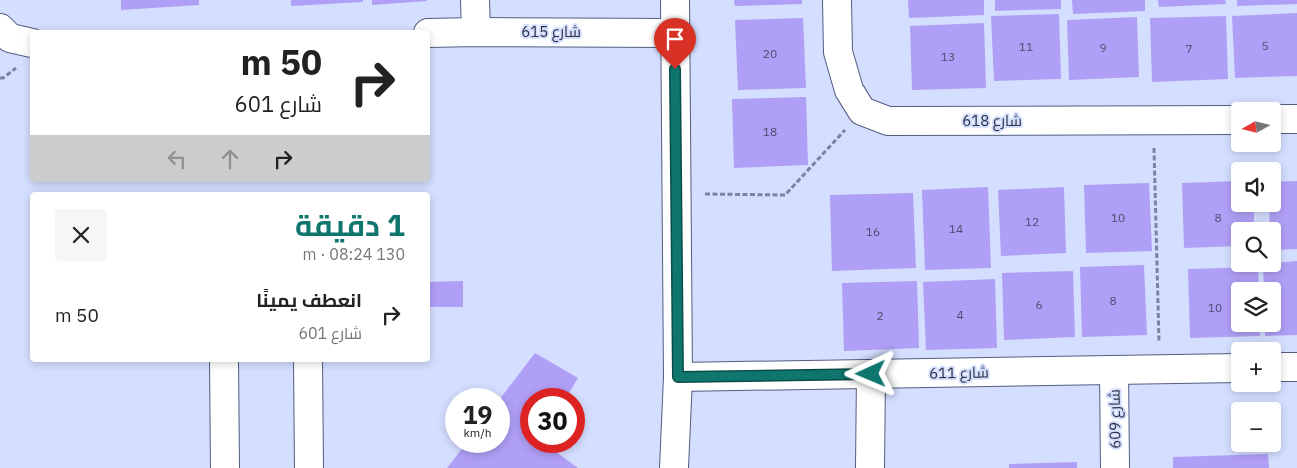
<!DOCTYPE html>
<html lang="ar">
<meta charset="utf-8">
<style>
body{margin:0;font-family:"IBM Plex Sans",Cairo,sans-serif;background:#f6f6f6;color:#222;direction:rtl;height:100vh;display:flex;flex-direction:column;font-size:19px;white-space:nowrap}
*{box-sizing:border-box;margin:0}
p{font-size:16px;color:#767676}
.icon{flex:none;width:28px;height:28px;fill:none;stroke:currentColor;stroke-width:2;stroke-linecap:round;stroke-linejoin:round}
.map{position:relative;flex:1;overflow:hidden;direction:ltr}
.side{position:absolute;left:30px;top:192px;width:400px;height:170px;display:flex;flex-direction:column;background:#fff;border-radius:5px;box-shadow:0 2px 8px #0003;direction:rtl}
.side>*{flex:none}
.hud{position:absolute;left:30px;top:30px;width:400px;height:152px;border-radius:5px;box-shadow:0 2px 8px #0003;direction:rtl;background:#fff;color:#222;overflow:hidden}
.needle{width:32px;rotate:262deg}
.fabs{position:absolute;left:1231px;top:102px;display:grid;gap:10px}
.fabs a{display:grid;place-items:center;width:50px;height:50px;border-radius:5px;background:#fff;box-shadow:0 2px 8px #0003;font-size:25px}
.speed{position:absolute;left:445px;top:388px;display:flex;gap:10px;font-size:25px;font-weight:700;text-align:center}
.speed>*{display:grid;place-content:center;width:65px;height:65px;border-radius:50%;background:#fff;box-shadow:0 2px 8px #0003;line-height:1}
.speed small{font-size:12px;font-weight:400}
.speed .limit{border:8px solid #d22;background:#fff;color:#111}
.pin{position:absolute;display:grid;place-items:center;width:42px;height:42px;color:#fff;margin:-51px -21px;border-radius:50% 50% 50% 0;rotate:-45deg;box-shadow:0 0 5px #0007}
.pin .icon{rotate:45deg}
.me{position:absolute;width:55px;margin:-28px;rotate:269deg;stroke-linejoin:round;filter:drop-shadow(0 0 4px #0008)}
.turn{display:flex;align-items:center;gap:18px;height:105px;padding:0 25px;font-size:22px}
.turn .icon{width:65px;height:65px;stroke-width:2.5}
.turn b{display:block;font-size:35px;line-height:42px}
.lanes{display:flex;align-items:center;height:48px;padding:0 25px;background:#0003;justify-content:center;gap:25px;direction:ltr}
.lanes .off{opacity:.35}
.round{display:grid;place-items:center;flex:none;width:52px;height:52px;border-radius:5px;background:#f6f6f6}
.overview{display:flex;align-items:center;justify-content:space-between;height:85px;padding:0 25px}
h1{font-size:30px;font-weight:700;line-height:38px;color:#0f766e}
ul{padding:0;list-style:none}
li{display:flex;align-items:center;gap:15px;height:75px;padding:0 25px}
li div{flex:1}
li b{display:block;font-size:19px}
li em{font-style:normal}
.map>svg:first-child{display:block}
.building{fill:#b09ff6}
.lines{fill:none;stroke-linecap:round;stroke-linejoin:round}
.minor-casing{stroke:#535d80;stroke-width:30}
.path{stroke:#7c839b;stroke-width:3;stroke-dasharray:5 2.5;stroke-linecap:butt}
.minor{stroke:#fff;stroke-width:28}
.route-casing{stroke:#0a4d48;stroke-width:12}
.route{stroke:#0f766e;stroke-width:9}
.labels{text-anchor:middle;stroke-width:4;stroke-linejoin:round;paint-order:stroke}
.number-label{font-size:12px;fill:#4e4c6e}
.street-label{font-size:15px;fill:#2d3141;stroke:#d4deff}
</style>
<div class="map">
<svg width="1297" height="468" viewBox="0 0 1297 468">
<rect width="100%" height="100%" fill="#d4deff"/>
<g class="building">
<polygon points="121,0 199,0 199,5 121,10"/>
<polygon points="291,0 363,0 363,2 291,6"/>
<polygon points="372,0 427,0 427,1 372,5"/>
<polygon points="734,0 802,0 802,4 735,6"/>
<polygon points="908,0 984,0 984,15 909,18"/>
<polygon points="995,0 1061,0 1061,9 995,11"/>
<polygon points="1072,0 1145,0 1145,11 1073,14"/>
<polygon points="1158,0 1225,0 1226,4 1159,7"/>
<polygon points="1237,0 1297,0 1297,4 1237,6"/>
<polygon points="1297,13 1297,76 1235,78 1232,16"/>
<polygon points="1059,14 1061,79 994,81 991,16"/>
<polygon points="1226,16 1228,79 1152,82 1150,18"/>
<polygon points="1137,17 1139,77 1069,80 1067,20"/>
<polygon points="803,18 806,88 738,90 735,20"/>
<polygon points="984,23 986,88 912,90 910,26"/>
<polygon points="806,97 808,165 734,168 732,99"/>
<polygon points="1240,181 1240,204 1254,204 1254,231 1240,231 1240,246 1184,248 1182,183"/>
<polygon points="1297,181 1297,249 1272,250 1272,231 1270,231 1269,204 1272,204 1272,182"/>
<polygon points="1149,183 1152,251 1086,253 1084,185"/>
<polygon points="988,187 991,268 925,270 922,190"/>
<polygon points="1064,187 1066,253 1001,256 998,190"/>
<polygon points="913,193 916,268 832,271 830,195"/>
<polygon points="1297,261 1297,335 1265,336 1265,324 1272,324 1272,291 1264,291 1263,264"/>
<polygon points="1144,265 1147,335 1082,337 1080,267"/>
<polygon points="1258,267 1259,291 1240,291 1240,324 1260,324 1260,336 1190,338 1188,269"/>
<polygon points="1073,271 1075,337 1004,340 1002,273"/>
<polygon points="995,279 997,348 926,350 923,282"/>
<polygon points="463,281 463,307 428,307 428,282"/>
<polygon points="917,281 919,348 844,351 842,283"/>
<polygon points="535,353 578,378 565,399 531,399 531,441 541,441 578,468 447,468 468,441 499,441 499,400"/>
<polygon points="1268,454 1269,468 1173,468 1173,457"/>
<polygon points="1077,462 1077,468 1009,468 1009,464"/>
</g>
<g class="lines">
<g class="minor-casing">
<g id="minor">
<polyline points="475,0 476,32"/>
<polyline points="837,0 838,52 849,90 862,111 888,121 1240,120"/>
<polyline points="0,28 10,38 32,43"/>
<polyline points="428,33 476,32 675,33"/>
<polyline points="1272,119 1297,119"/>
<polyline points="224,360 225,468"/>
<polyline points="308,360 309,468"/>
<polyline points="1272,367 1297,367"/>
<polyline points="1114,370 1115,468"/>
<polyline points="678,377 1240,368"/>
<polyline points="674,468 678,377 675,0"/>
<polyline points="870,468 871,374"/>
</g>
</g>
<g class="path">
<polyline points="0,78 3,78 16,68"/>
<polyline points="1154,148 1159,342"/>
<polyline points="705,194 785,195 845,130"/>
</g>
<use href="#minor" class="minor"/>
</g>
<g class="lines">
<g class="route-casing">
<polyline id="route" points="675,69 678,377 871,374"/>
</g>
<use href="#route" class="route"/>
</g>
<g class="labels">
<g class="number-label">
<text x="1265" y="50">5</text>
<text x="1026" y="51">11</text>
<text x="1103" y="52">9</text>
<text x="1189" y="53">7</text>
<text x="770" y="58">20</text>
<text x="948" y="61">13</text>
<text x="770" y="136">18</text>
<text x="1118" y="222">10</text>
<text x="1218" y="222">8</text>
<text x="1032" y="226">12</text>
<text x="956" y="233">14</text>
<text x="873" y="236">16</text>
<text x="1113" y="305">8</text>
<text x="1039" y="309">6</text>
<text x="1215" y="312">10</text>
<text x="960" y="319">4</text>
<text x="880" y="320">2</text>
</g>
<g class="street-label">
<text x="551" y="37">شارع 615</text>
<text x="992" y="126">شارع 618</text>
<text transform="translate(959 373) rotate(-1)" y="5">شارع 611</text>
<text transform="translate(1115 419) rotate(-91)" y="5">شارع 609</text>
</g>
</g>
</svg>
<div class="fabs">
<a><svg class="needle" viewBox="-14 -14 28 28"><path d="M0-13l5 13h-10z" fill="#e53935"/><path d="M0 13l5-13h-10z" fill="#767676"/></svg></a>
<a><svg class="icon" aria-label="sound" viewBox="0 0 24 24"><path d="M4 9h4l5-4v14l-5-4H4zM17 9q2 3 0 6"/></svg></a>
<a><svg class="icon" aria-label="search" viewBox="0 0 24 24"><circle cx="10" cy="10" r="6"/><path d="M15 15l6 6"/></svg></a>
<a><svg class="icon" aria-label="layers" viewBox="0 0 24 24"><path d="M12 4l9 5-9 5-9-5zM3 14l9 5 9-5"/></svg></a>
<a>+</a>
<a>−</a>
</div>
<div class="speed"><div>19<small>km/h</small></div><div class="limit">30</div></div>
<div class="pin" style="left:675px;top:69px;background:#d93025"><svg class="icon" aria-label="arrive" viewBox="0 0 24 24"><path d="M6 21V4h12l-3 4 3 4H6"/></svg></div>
<svg class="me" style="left:871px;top:374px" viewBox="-20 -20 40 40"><path d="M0-17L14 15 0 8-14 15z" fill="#0f766e" stroke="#fff" stroke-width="4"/></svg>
<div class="hud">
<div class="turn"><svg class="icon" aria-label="right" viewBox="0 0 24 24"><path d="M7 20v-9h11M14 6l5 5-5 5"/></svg><div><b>50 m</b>شارع 601</div></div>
<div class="lanes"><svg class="icon off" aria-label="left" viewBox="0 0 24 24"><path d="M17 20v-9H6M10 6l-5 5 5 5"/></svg><svg class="icon off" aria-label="ahead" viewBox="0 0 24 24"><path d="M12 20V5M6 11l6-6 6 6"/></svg><svg class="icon" aria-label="right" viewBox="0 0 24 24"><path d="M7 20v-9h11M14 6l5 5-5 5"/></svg></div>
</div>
<section class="side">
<div class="overview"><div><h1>1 دقيقة</h1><p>130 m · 08:24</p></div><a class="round"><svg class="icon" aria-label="close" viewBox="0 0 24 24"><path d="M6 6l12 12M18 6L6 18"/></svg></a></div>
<ul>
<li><svg class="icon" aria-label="right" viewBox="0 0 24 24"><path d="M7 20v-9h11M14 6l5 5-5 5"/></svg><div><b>انعطف يمينًا</b><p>شارع 601</p></div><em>50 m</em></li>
</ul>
</section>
</div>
